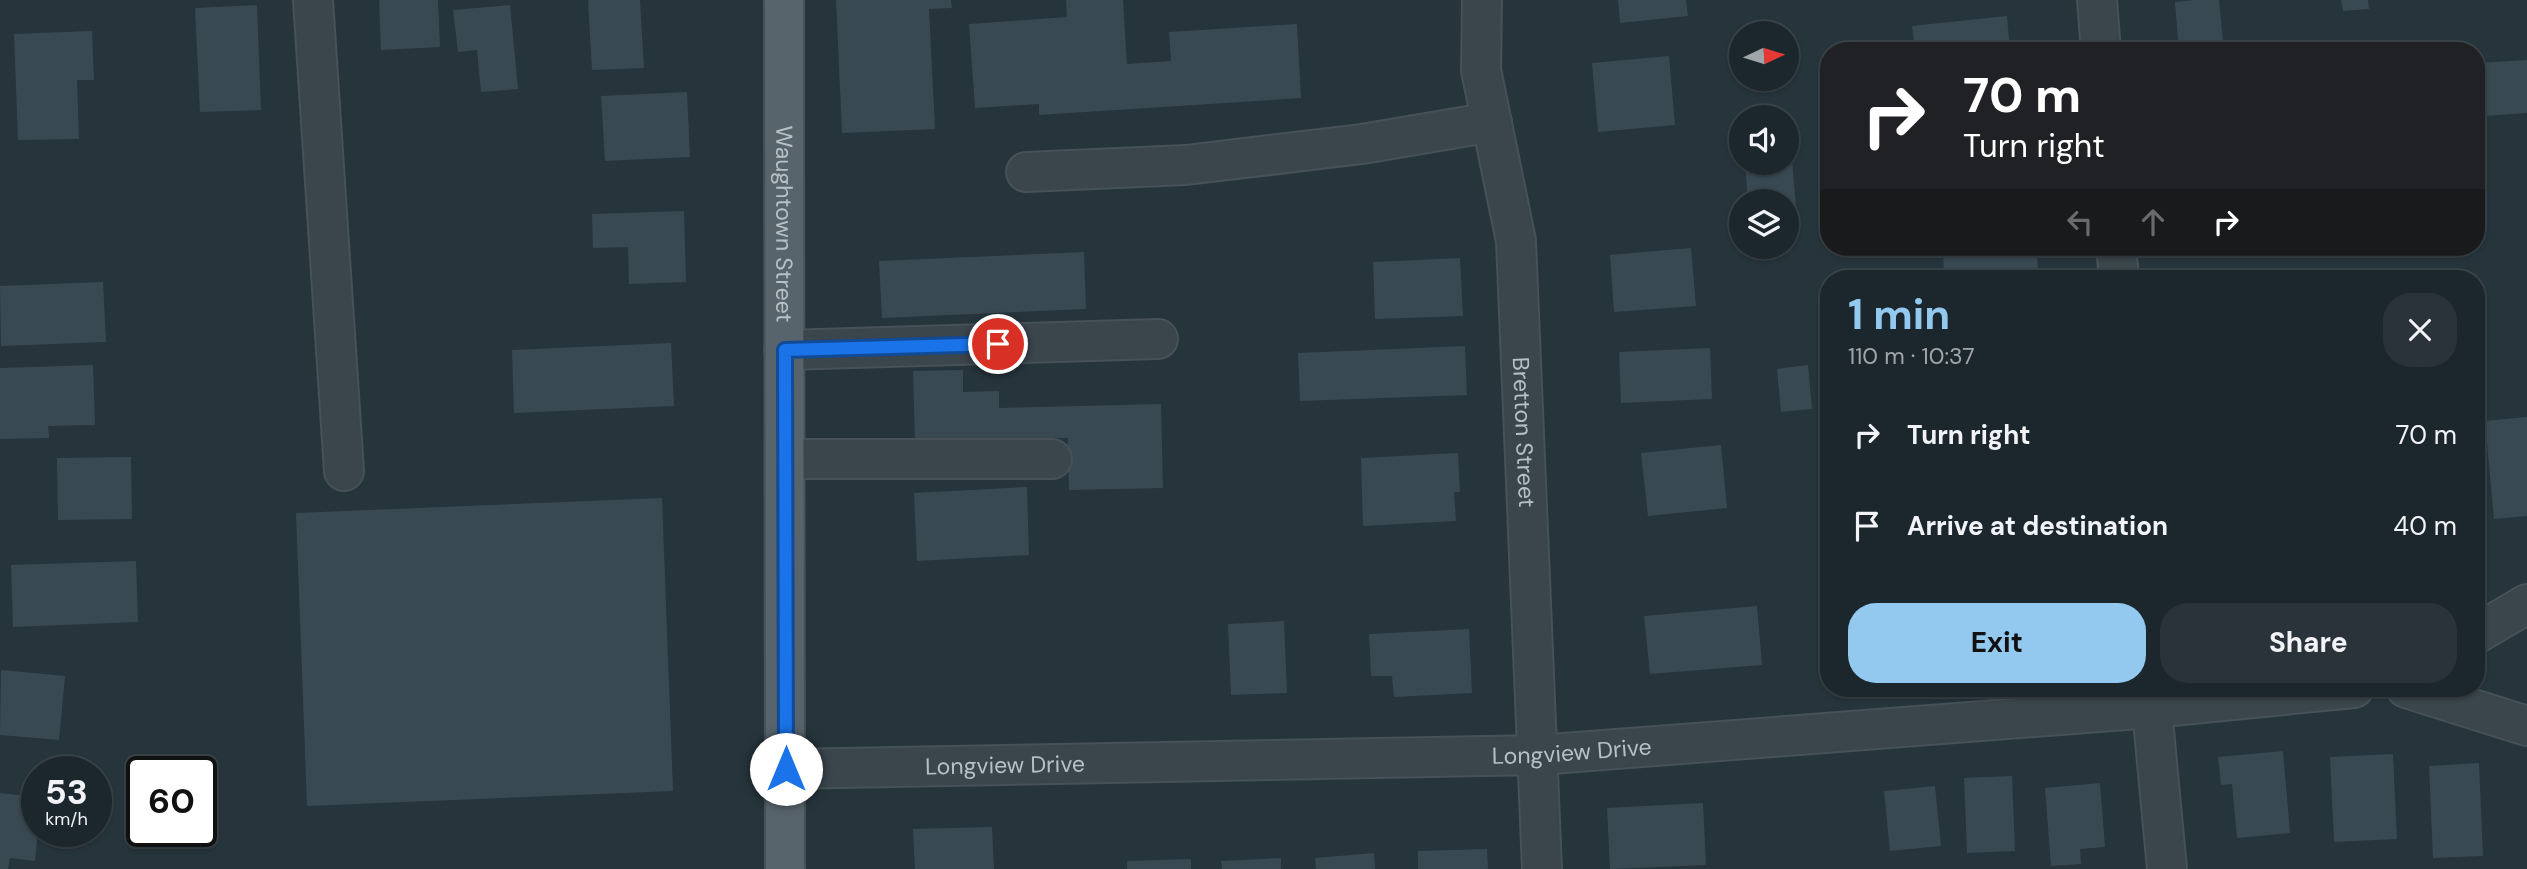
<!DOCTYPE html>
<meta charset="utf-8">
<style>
body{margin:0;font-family:"DM Sans",sans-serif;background:#293339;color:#f1f3f6;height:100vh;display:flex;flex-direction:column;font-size:26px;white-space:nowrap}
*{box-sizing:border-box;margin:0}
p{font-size:23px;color:#a0a5aa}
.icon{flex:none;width:38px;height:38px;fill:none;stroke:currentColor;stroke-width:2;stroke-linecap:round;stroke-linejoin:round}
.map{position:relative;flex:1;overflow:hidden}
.side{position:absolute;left:1820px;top:270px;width:665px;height:427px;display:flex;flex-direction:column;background:#1c272d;border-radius:28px;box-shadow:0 2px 5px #0004,0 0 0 2px #3a4449}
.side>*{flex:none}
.guide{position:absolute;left:1820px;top:42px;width:665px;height:214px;border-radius:28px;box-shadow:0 2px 5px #0004,0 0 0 2px #3a4449;background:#202124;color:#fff;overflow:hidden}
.needle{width:46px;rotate:86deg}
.controls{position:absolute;left:1729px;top:21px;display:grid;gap:14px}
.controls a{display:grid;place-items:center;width:70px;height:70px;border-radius:50%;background:#1c272d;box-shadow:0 2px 5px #0004,0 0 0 2px #3a4449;font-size:35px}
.speed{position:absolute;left:21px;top:756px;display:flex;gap:14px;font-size:35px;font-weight:700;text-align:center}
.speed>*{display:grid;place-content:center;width:91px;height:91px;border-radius:50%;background:#1c272d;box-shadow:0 2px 5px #0004,0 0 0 2px #3a4449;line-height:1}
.speed small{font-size:18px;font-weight:400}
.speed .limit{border:4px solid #111;border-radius:10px;background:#fff;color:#111}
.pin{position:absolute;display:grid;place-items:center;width:60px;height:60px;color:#fff;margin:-30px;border:4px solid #fff;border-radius:50%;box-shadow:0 2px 7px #0007}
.me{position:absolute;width:77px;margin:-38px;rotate:0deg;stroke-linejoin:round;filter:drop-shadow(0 0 5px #0008)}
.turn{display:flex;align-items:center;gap:24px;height:147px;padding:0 28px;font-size:32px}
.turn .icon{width:91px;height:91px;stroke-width:2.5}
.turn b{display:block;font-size:49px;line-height:60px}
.lanes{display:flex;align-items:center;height:66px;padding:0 28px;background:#0003;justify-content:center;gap:35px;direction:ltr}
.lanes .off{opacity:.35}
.round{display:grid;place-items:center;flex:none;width:74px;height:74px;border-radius:28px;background:#293339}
.headline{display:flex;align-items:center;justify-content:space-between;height:119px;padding:0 28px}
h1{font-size:42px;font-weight:700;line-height:52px;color:#93c9ef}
.button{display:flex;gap:14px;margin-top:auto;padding:14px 28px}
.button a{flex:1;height:80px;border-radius:28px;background:#93c9ef;color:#111;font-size:28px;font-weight:700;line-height:80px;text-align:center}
.button a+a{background:#293339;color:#f1f3f6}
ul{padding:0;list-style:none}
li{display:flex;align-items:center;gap:21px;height:91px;padding:0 28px}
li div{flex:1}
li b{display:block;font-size:26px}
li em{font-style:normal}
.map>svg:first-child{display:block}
.building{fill:#394952}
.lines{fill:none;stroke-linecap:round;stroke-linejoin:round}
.minor-casing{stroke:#465158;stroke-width:42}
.major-casing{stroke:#465158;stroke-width:42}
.minor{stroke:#3a454c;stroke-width:38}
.major{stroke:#58646c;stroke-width:38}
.route-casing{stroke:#114b97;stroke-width:18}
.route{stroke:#1a73e8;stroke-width:12}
.labels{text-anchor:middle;stroke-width:7;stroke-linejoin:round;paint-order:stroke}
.street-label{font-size:23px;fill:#b6c0c7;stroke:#1f2a31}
</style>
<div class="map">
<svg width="2527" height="869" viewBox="0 0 2527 869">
<rect width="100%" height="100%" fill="#26343c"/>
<g class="building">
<polygon points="379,0 438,0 440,47 381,50"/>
<polygon points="588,0 640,0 644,68 592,70"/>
<polygon points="836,0 951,0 952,8 929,9 935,129 842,133"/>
<polygon points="1066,0 1123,0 1127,64 1171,61 1169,32 1297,24 1301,98 1039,115 1039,104 975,108 969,24 1067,17"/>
<polygon points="1618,0 1686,0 1688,16 1620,23"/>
<polygon points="2195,0 2219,0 2224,51 2179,51 2175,2"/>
<polygon points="2341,0 2368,0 2369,9 2343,11"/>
<polygon points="257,5 261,110 200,112 195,8"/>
<polygon points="510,5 518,89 481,92 477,50 458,52 453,10"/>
<polygon points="2007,16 2010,51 1915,51 1912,26"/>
<polygon points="92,31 94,80 77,80 79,139 18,140 14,34"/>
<polygon points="1669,56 1675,125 1598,132 1592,63"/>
<polygon points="2527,60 2527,113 2484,116 2479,63"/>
<polygon points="687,92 690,157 605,161 601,96"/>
<polygon points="1787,136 1790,136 1796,207 1787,208 1787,201 1748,201 1745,163 1787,163"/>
<polygon points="684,211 686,282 629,284 628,247 593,248 592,214"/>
<polygon points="1943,247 2037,247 2038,277 1944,278"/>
<polygon points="1691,248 1696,306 1614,312 1610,255"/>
<polygon points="1084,252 1086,309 882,318 879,261"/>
<polygon points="1460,258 1463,316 1375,319 1373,262"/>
<polygon points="103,282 106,342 1,346 0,286"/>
<polygon points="671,343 674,406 514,413 512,350"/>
<polygon points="1465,346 1467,395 1300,401 1298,353"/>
<polygon points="1710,348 1712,399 1621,403 1619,352"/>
<polygon points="93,365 95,425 48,426 49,438 0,439 0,368"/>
<polygon points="1808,365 1812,409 1781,412 1777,369"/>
<polygon points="963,370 963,392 999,391 999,408 1161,404 1163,488 1069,490 1068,438 915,441 913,371"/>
<polygon points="2527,417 2527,516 2494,519 2485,421"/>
<polygon points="1721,445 1727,508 1648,516 1641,453"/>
<polygon points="1458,453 1460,492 1454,492 1456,521 1363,526 1361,458"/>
<polygon points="131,457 132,519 58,520 57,458"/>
<polygon points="1027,487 1029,555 917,561 914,493"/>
<polygon points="662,498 673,791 307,806 296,513"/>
<polygon points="136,561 138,622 13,627 11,565"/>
<polygon points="1757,606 1762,665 1650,674 1644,616"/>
<polygon points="1284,621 1287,693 1231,695 1228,624"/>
<polygon points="1469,629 1472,693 1394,697 1392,676 1371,676 1369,634"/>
<polygon points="1,670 65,676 59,740 0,735"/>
<polygon points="2283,751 2290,833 2237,838 2232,784 2221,785 2218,757"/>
<polygon points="2393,754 2397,839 2334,842 2330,757"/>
<polygon points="2479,763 2483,856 2433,858 2429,766"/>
<polygon points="2012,776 2015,851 1967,853 1964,778"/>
<polygon points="2100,783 2105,847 2080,849 2081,864 2051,866 2045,788"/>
<polygon points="1935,786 1941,846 1890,851 1884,791"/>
<polygon points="0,793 37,797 38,831 35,861 10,858 8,869 0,869"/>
<polygon points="1703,803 1706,865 1610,869 1607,808"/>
<polygon points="992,827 994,869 915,869 913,829"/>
<polygon points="1487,849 1488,869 1418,869 1418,851"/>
<polygon points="1374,853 1375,869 1316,869 1315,858"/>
<polygon points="1281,858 1281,869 1222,869 1221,861"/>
<polygon points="1191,859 1191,869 1127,869 1127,861"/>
</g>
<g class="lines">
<g class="minor-casing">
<g id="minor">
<polyline points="313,0 344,471"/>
<path id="s1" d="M1482 0 1481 70 1516 241 1542 869"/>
<polyline points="2097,0 2101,51"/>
<polyline points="1026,172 1186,165 1362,144 1492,122"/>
<polyline points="2116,247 2119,278"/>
<polyline points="784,350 1158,339"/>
<polyline points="785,459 1052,459"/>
<polyline points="2476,634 2527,604"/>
<polyline points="2150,688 2167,869"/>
<polyline points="2406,688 2527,726"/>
<path id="s2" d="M786 769 1538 755 2152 708 2354 688"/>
</g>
</g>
<g class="major-casing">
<g id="major">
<path id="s3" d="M784 0 785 869"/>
</g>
</g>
<use href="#minor" class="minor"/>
<use href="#major" class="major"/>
</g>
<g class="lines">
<g class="route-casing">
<polyline id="route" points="786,769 785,350 998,344"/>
</g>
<use href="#route" class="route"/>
</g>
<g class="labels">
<g class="street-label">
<text dy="8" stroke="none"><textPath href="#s3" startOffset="224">Waughtown Street</textPath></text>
<text dy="8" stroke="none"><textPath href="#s1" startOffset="436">Bretton Street</textPath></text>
<text dy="8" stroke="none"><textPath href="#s2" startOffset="786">Longview Drive</textPath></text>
<text dy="8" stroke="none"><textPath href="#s2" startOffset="219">Longview Drive</textPath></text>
</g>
</g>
</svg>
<div class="controls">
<a><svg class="needle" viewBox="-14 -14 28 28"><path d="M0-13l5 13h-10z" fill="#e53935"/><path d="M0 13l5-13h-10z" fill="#a0a5aa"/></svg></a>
<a><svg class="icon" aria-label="sound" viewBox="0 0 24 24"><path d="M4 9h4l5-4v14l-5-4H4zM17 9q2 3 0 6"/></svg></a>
<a><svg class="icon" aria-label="layers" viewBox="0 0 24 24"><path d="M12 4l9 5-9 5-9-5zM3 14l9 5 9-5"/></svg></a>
</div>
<div class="speed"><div>53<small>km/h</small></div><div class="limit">60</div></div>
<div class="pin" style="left:998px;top:344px;background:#d93025"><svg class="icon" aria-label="arrive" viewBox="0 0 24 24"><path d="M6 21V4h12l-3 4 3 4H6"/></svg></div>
<svg class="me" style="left:786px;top:769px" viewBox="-20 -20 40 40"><circle r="19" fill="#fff"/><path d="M0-13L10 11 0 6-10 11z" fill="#1a73e8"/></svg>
<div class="guide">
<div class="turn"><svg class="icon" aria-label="right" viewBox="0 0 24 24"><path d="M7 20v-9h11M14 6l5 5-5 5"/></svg><div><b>70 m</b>Turn right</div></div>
<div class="lanes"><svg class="icon off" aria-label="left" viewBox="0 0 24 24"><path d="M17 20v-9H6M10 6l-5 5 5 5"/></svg><svg class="icon off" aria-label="ahead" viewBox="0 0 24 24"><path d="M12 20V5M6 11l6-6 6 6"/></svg><svg class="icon" aria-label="right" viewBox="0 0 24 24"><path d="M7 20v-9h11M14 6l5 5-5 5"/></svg></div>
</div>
<section class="side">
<div class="headline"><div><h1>1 min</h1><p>110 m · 10:37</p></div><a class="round"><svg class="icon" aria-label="close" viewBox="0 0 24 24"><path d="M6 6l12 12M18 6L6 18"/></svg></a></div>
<ul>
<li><svg class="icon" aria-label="right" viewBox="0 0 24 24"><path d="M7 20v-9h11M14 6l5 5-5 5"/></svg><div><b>Turn right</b></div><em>70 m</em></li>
<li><svg class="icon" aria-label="arrive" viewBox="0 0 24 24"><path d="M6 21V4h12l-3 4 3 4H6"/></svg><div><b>Arrive at destination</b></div><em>40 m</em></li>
</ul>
<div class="button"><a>Exit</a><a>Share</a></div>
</section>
</div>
